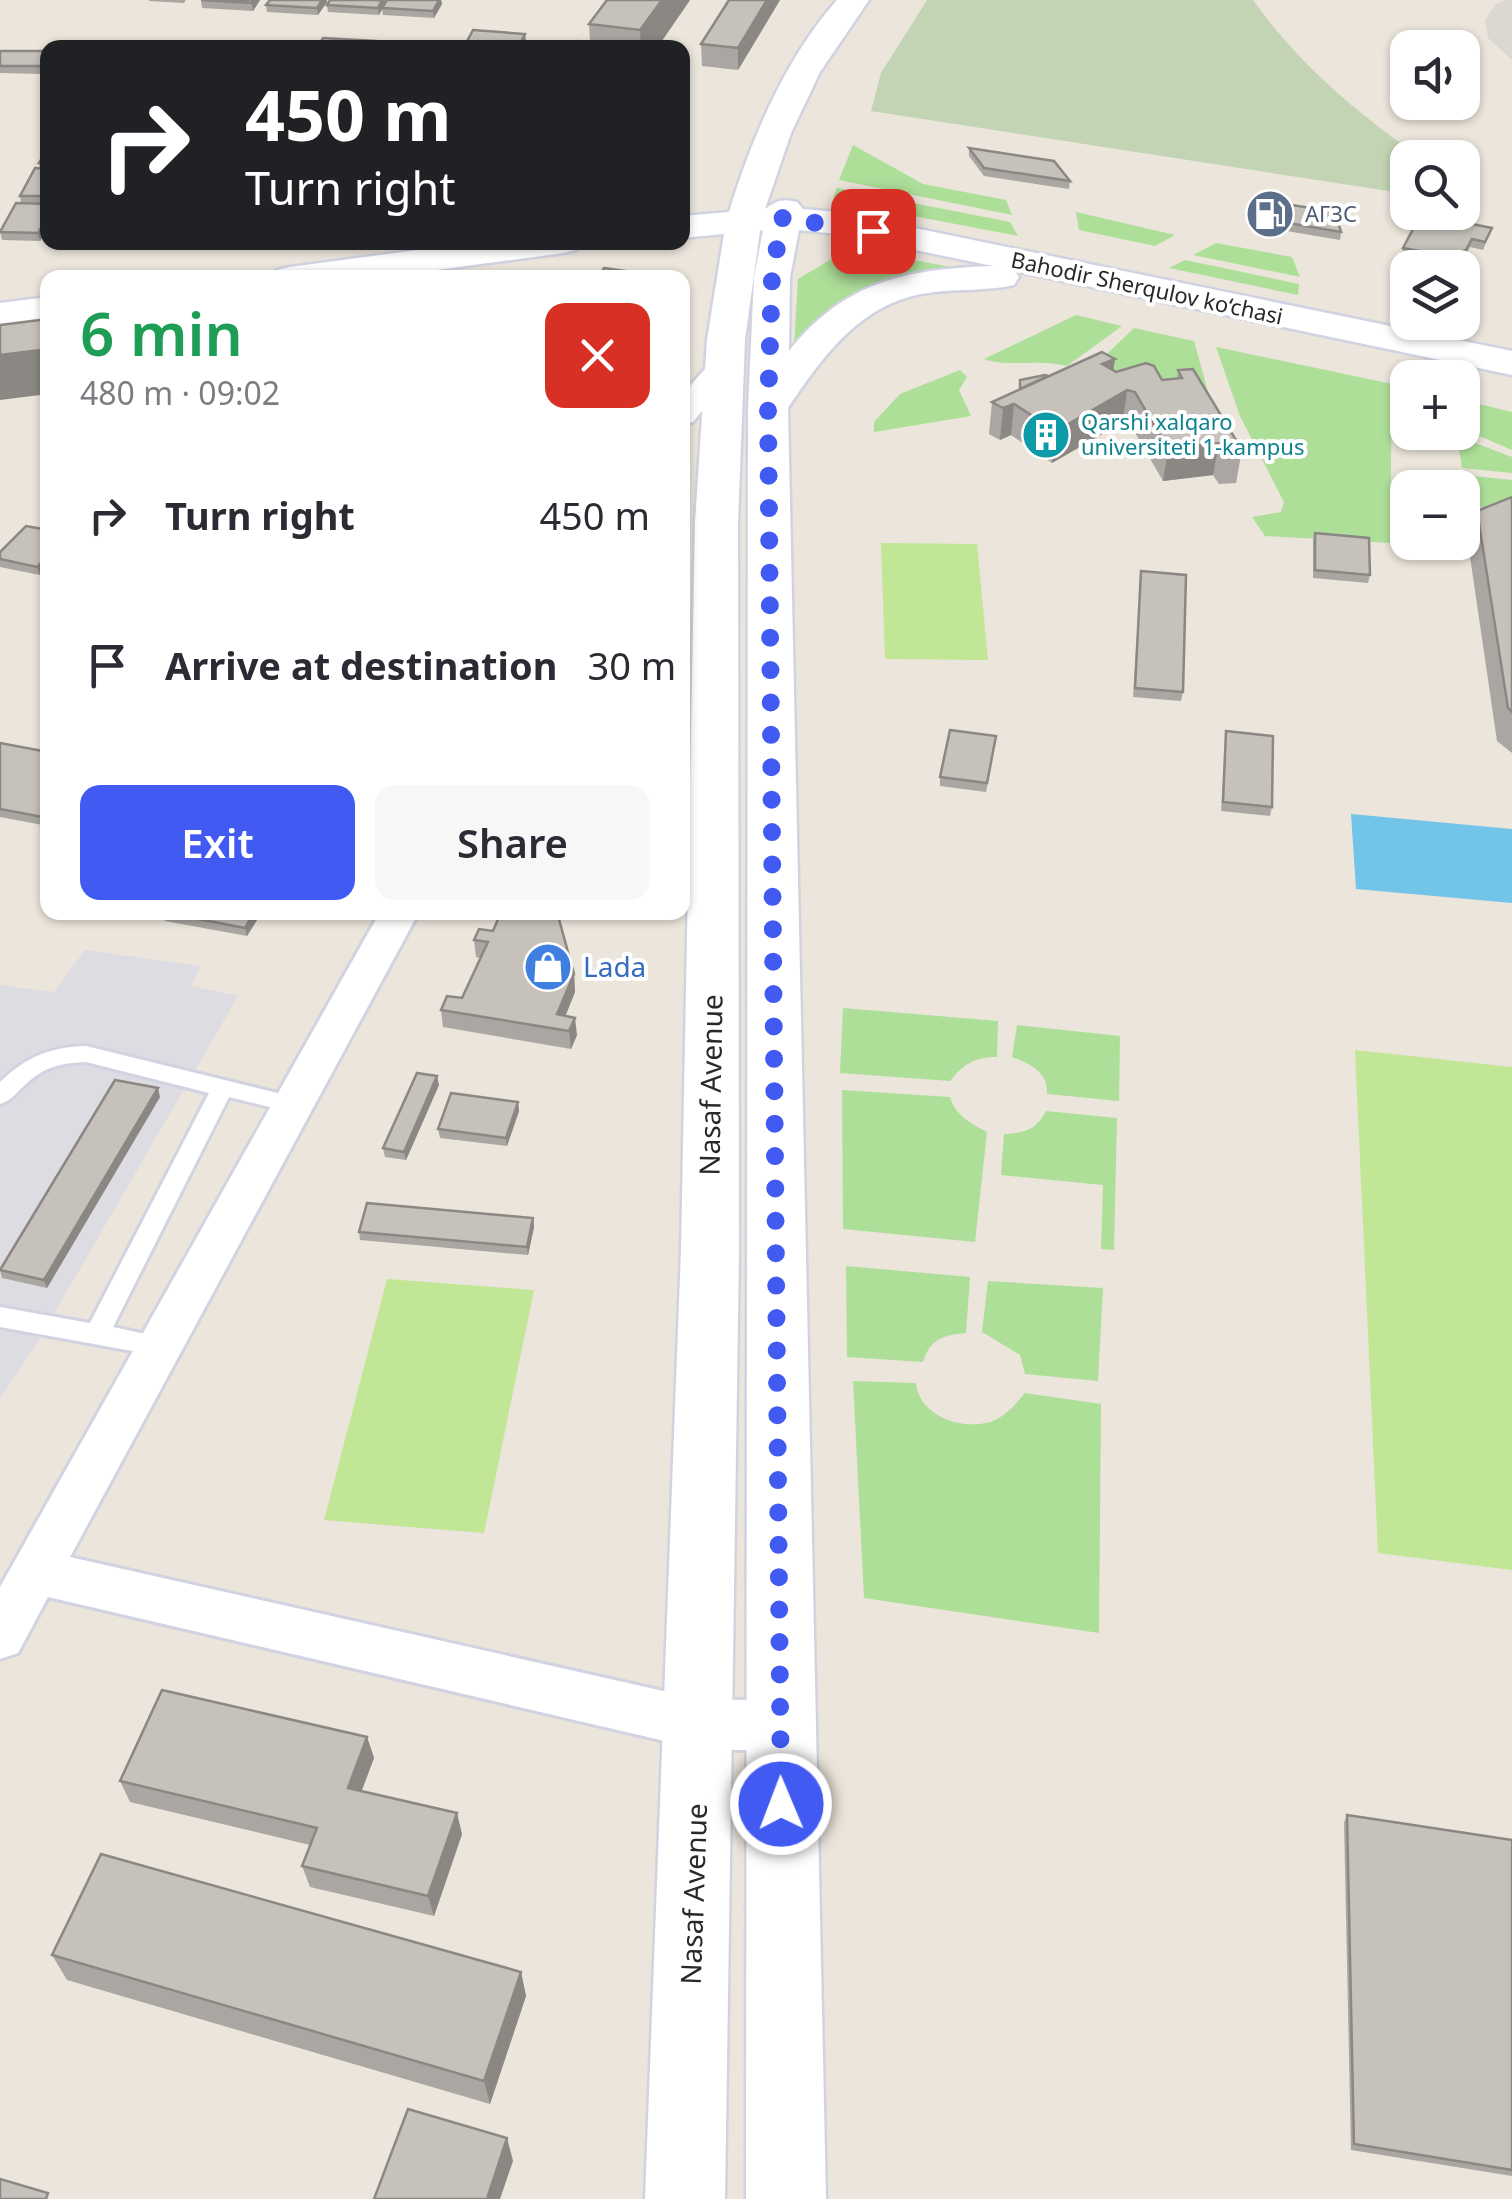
<!DOCTYPE html>
<meta charset="utf-8">
<style>
body{margin:0;font-family:"Noto Sans",sans-serif;background:#f7f7f7;color:#2b2b33;height:100vh;display:flex;flex-direction:column;font-size:38px;white-space:nowrap}
*{box-sizing:border-box;margin:0}
p{font-size:32px;color:#7c7c81}
.icon{flex:none;width:55px;height:55px;fill:none;stroke:currentColor;stroke-width:2;stroke-linecap:round;stroke-linejoin:round}
.map{position:relative;flex:1;overflow:hidden}
.details{position:absolute;left:40px;top:270px;width:650px;height:650px;display:flex;flex-direction:column;background:#fff;border-radius:20px;box-shadow:0 2px 8px #0004}
.details>*{flex:none}
.top-card{position:absolute;left:40px;top:40px;width:650px;height:210px;border-radius:20px;box-shadow:0 2px 8px #0004;background:#202124;color:#fff;overflow:hidden}
.buttons{position:absolute;left:1390px;top:30px;display:grid;gap:20px}
.buttons a{display:grid;place-items:center;width:90px;height:90px;border-radius:20px;background:#fff;box-shadow:0 2px 8px #0004;font-size:50px}
.pin{position:absolute;display:grid;place-items:center;width:85px;height:85px;color:#fff;margin:-42px;border-radius:20px;box-shadow:0 5px 15px #0006}
.me{position:absolute;width:110px;margin:-55px;rotate:359deg;stroke-linejoin:round;filter:drop-shadow(0 0 8px #0008)}
.turn{display:flex;align-items:center;gap:35px;height:210px;padding:0 40px;font-size:45px}
.turn .icon{width:130px;height:130px;stroke-width:2.5}
.turn b{display:block;font-size:70px;line-height:85px}
.round{display:grid;place-items:center;flex:none;width:105px;height:105px;border-radius:20px;background:#f7f7f7}
.head{display:flex;align-items:center;justify-content:space-between;height:170px;padding:0 40px}
h1{font-size:60px;font-weight:600;line-height:75px;color:#1e9e55}
.cta{display:flex;gap:20px;margin-top:auto;padding:20px 40px}
.cta a{flex:1;height:115px;border-radius:20px;background:#415af2;color:#fff;font-size:40px;font-weight:600;line-height:115px;text-align:center}
.cta a+a{background:#f7f7f7;color:#2b2b33}
ul{padding:0;list-style:none}
li{display:flex;align-items:center;gap:30px;height:150px;padding:0 40px}
li div{flex:1}
li b{display:block;font-size:38px}
li em{font-style:normal}
.map>svg:first-child{display:block}
.industrial{fill:#dedce3}
.green{fill:#aedf99}
.cemetery{fill:#c2d4b3}
.pitch{fill:#c1e695}
.plaza{fill:#dbd8d2}
.water{fill:#72c4e9}
.lines{fill:none;stroke-linecap:round;stroke-linejoin:round}
.lane-casing{stroke:#d1d3e1;stroke-width:6}
.street-casing{stroke:#d1d3e1;stroke-width:6}
.secondary-casing{stroke:#d1d3e1;stroke-width:5}
.lane{fill:#fff;fill-rule:evenodd}
.street{fill:#fff;fill-rule:evenodd}
.secondary{fill:#fff;fill-rule:evenodd}
.wall{fill:#aaa6a1}
.shaded-wall{fill:#8b8783}
.building{fill:#c6c1bb;stroke:#8b8783;stroke-width:2.5}
.route{stroke:#415af2;stroke-width:18;stroke-dasharray:0 32.4}
.labels{text-anchor:middle;stroke-width:8;stroke-linejoin:round;paint-order:stroke}
.far-service-label{font-size:22px;fill:#4e5e75;stroke:#fff;text-anchor:start}
.far-street-label{font-size:22px;fill:#292929;stroke:#fff}
.far-culture-label{font-size:22px;fill:#0d838f;stroke:#fff;text-anchor:start}
.shop-label{font-size:28px;fill:#366cbe;stroke:#fff;text-anchor:start}
.street-label{font-size:28px;fill:#292929;stroke:#fff}
</style>
<div class="map">
<svg width="1512" height="2199" viewBox="0 0 1512 2199">
<rect width="100%" height="100%" fill="#ebe5db"/>
<polygon class="industrial" points="85,950 200,966 191,986 238,996 37,1343 0,1398 0,985 54,992"/>
<g class="green">
<polygon points="853,145 923,184 1006,200 1012,215 839,180"/>
<polygon points="837,188 1010,222 1018,236 846,203 833,197"/>
<polygon points="1076,212 1175,235 1155,246 1079,230"/>
<polygon points="1216,243 1292,257 1300,277 1193,255"/>
<polygon points="850,248 972,271 921,276 794,348 798,279"/>
<polygon points="1185,260 1299,284 1298,295 1169,268"/>
<path d="M1076 315 1122 326 1067 366C1039 358 1008 368 984 359Z"/>
<polygon points="1134,328 1194,341 1209,395 1081,379"/>
<polygon points="1216,347 1392,384 1390,543 1265,536 1252,517 1281,512 1284,502 1240,416"/>
<polygon points="960,370 967,377 959,390 971,416 874,432 874,422 900,394"/>
<polygon points="1463,400 1512,412 1512,450 1463,429"/>
<polygon points="1457,436 1512,457 1512,473 1462,468"/>
<polygon points="1464,475 1512,480 1512,509 1468,506"/>
<path d="M843 1008 998 1021 997 1057C975 1057 963 1064 950 1081L840 1073Z"/>
<path d="M1017 1025 1120 1036 1119 1101 1047 1094C1048 1072 1031 1064 1012 1057Z"/>
<path d="M842 1090 950 1097C955 1115 970 1123 987 1132L975 1242 843 1229Z"/>
<path d="M1046 1111 1117 1118 1114 1250 1101 1249 1103 1185 1001 1175 1004 1134C1025 1133 1036 1130 1046 1111Z"/>
<path d="M846 1266 970 1277 966 1333C943 1335 930 1339 923 1362L847 1357Z"/>
<polygon points="988,1281 1103,1288 1098,1381 1025,1374 1020,1355 982,1332"/>
<path d="M853 1381 916 1383C919 1415 958 1429 986 1423 1002 1420 1015 1405 1025 1393L1101 1404 1099 1633 864 1598Z"/>
</g>
<path class="cemetery" d="M927 0H1253C1296 61 1359 116 1421 157L1408 158 1407 186 1395 192 871 111 881 73Z"/>
<g class="pitch">
<polygon points="881,543 977,544 988,660 885,659"/>
<polygon points="1355,1050 1512,1067 1512,1570 1378,1553"/>
<polygon points="387,1279 534,1290 484,1533 324,1520"/>
</g>
<polygon class="plaza" points="1505,0 1512,0 1512,60 1488,38 1485,20 1496,4"/>
<polygon class="water" points="1351,814 1512,829 1512,903 1356,889"/>
<g class="lines">
<g class="lane-casing">
<path id="lane" d="M86 1046 294 1097 305 1105 294 1113 229 1097 113 1327 169 1339 172 1346 169 1353 160 1356 0 1327V1307L90 1323 209 1093 86 1062C61 1063 44 1067 26 1084 17 1092 11 1101 0 1104V1082C26 1057 50 1047 86 1046Z"/>
</g>
<g class="street-casing">
<g id="street">
<polygon points="723,358 734,361 738,367 693,422 682,424 682,395 712,361"/>
<polygon points="380,912 419,912 70,1557 699,1699 780,1701 799,1708 807,1726 799,1744 780,1751 699,1749 48,1597 18,1653 0,1659 0,1587"/>
</g>
</g>
<g class="secondary-casing">
<g id="secondary">
<path d="M837 0H869L820 72 791 133 765 209C777 201 781 198 797 202L803 209 837 212 1512 351V375L1015 271 1019 277 1014 285C984 292 951 288 921 294 858 306 821 359 788 408L826 2199H746L748 408 754 277 763 230 760 231 745 340 738 522 739 1250 725 2199H645L681 1250 695 522 707 340 724 234 682 238V216L729 212C752 137 785 59 837 0ZM799 230 837 234 993 266C907 269 845 281 789 351L790 277Z"/>
<polygon points="477,242 581,242 576,250 563,253 377,278 272,278 277,270 290,267"/>
<polygon points="48,297 48,319 0,325 0,303"/>
</g>
</g>
<use href="#lane" class="lane"/>
<use href="#street" class="street"/>
<use href="#secondary" class="secondary"/>
</g>
<g class="wall">
<polygon points="149,0 186,0 184,3 149,1"/>
<polygon points="201,0 260,0 253,11 202,8"/>
<polygon points="270,0 327,0 327,2 318,15 267,12 266,5"/>
<polygon points="330,0 441,0 442,4 434,18 383,15 382,9 379,15 328,12 327,5"/>
<polygon points="607,0 690,0 657,48 573,48 590,42 589,24"/>
<polygon points="729,0 780,0 738,70 702,66 701,44"/>
<polygon points="0,51 47,51 48,62 42,74 0,73"/>
<polygon points="48,148 48,227 40,241 2,240 0,231 21,203 20,196 40,169 39,163"/>
<polygon points="969,148 1070,181 1069,189 984,176 969,156"/>
<polygon points="1274,202 1341,232 1340,240 1281,230 1273,210"/>
<polygon points="1492,228 1483,250 1470,247 1464,258 1444,264 1402,256 1403,248"/>
<polygon points="1115,359 1113,371 1116,372 1162,380 1177,378 1178,370 1242,450 1236,483 1219,484 1213,475 1163,481 1130,424 1123,422 1052,463 1011,435 1000,440 989,434 992,402 1048,376"/>
<polygon points="1512,497 1512,753 1497,741 1468,543 1477,511"/>
<polygon points="48,530 48,567 40,575 0,567 0,552"/>
<polygon points="1315,533 1370,575 1368,583 1313,578 1313,541"/>
<polygon points="1141,571 1183,692 1181,701 1133,697"/>
<polygon points="1226,731 1272,807 1270,816 1221,811"/>
<polygon points="996,736 986,792 940,786 940,777"/>
<polygon points="0,743 48,752 48,826 0,817"/>
<polygon points="162,912 262,912 247,936 165,921"/>
<polygon points="479,929 574,974 575,992 565,1016 577,1035 571,1049 443,1027 441,1010 462,998 480,958 476,957 474,940"/>
<polygon points="439,1085 406,1160 385,1157 383,1148"/>
<polygon points="160,1097 47,1288 2,1278 0,1270"/>
<polygon points="518,1102 519,1111 507,1146 440,1138 438,1129"/>
<polygon points="533,1218 534,1227 528,1255 360,1240 359,1232"/>
<polygon points="367,1737 374,1758 361,1791 462,1834 434,1916 310,1887 302,1866 310,1845 130,1802 120,1781"/>
<polygon points="1347,1815 1512,1840 1512,2176 1351,2150 1344,1823"/>
<polygon points="52,1955 521,1972 526,1996 490,2104 67,1980"/>
</g>
<g class="shaded-wall">
<polygon points="254,0 260,0 253,11 252,3"/>
<polygon points="322,0 327,0 327,2 318,15 317,8"/>
<polygon points="382,0 387,1 379,15 378,8"/>
<polygon points="439,0 441,0 442,4 434,18 433,11"/>
<polygon points="662,0 690,0 657,48 641,48 640,30"/>
<polygon points="767,0 780,0 738,70 738,48"/>
<polygon points="525,34 526,41 523,48 518,48"/>
<polygon points="47,51 48,62 42,74 40,66"/>
<polygon points="48,215 48,227 40,241 38,233"/>
<polygon points="1472,239 1464,258 1444,264 1446,256"/>
<polygon points="48,349 48,394 0,400 0,355"/>
<polygon points="1115,359 1110,390 1102,364"/>
<polygon points="1127,390 1123,422 1052,463 1056,431"/>
<polygon points="1014,404 1011,435 1000,440 1003,408"/>
<polygon points="1219,443 1213,475 1163,481 1168,449"/>
<polygon points="48,556 48,567 40,575 37,567"/>
<polygon points="254,912 262,912 247,936 245,928"/>
<polygon points="574,974 575,992 559,1032 557,1014"/>
<polygon points="575,1018 577,1035 571,1049 569,1031"/>
<polygon points="437,1076 439,1085 406,1160 404,1152"/>
<polygon points="158,1088 160,1097 47,1288 44,1280"/>
<polygon points="518,1102 519,1111 507,1146 506,1138"/>
<polygon points="533,1218 534,1227 528,1255 527,1247"/>
<polygon points="367,1737 374,1758 355,1809 348,1788"/>
<polygon points="457,1813 462,1834 434,1916 428,1896"/>
<polygon points="521,1972 526,1996 490,2104 484,2081"/>
<polygon points="507,2138 513,2161 500,2199 487,2199"/>
</g>
<g class="building">
<polygon points="201,0 254,0 252,3"/>
<polygon points="270,0 322,0 317,8 266,5"/>
<polygon points="330,0 382,0 378,8 327,5"/>
<polygon points="387,0 439,0 433,11 382,8"/>
<polygon points="607,0 662,0 640,30 589,24"/>
<polygon points="729,0 767,0 738,48 701,44"/>
<polygon points="473,30 525,34 518,48 465,45"/>
<polygon points="323,38 375,41 371,48 317,48"/>
<polygon points="578,41 626,46 573,48"/>
<polygon points="0,51 47,51 40,66 0,66"/>
<polygon points="48,148 48,163 39,163"/>
<polygon points="969,148 1054,161 1070,181 984,168"/>
<polygon points="35,168 48,169 48,196 20,196"/>
<polygon points="1274,202 1335,212 1341,232 1282,222"/>
<polygon points="16,203 48,204 48,215 38,233 0,232"/>
<polygon points="1421,214 1492,228 1485,242 1472,239 1466,250 1446,256 1403,248"/>
<polygon points="604,268 625,271 620,278 598,278"/>
<polygon points="48,319 48,349 0,355 0,325"/>
<polygon points="1102,352 1115,359 1102,364 1116,372 1146,363 1154,366 1162,380 1182,378 1178,370 1193,369 1242,450 1224,452 1219,443 1168,449 1135,392 1127,390 1056,431 1014,404 1003,408 992,402"/>
<polygon points="1045,375 1048,376 1020,389 1020,380"/>
<polygon points="1512,497 1512,712 1508,708 1477,511"/>
<polygon points="26,526 48,530 48,556 37,567 0,559 0,552"/>
<polygon points="1315,533 1369,538 1370,575 1315,570"/>
<polygon points="1141,571 1186,575 1183,692 1135,688"/>
<polygon points="950,730 996,736 987,783 940,777"/>
<polygon points="1226,731 1273,736 1272,807 1223,802"/>
<polygon points="0,743 48,752 48,818 0,809"/>
<polygon points="163,912 254,912 245,928"/>
<polygon points="501,912 557,912 574,974 557,1014 575,1018 569,1031 441,1010 447,996 462,998 488,942 474,940 479,929 493,931"/>
<polygon points="417,1073 437,1076 404,1152 383,1148"/>
<polygon points="115,1080 158,1088 44,1280 0,1270"/>
<polygon points="451,1093 518,1102 506,1138 438,1129"/>
<polygon points="367,1203 533,1218 527,1247 359,1232"/>
<polygon points="162,1690 367,1737 348,1788 457,1813 428,1896 302,1866 317,1828 120,1781"/>
<polygon points="1347,1815 1512,1840 1512,2170 1354,2144"/>
<polygon points="101,1854 521,1972 484,2081 52,1955"/>
<polygon points="408,2109 507,2138 487,2199 374,2199"/>
<polygon points="0,2179 48,2193 46,2199 0,2199"/>
</g>
<g class="lines">
<polyline class="route" points="781,1804 768,408 772,277 782,218 873,231"/>
</g>
<defs>
<g id="fuel-disc" transform="scale(2.5)"><circle r="9.5" fill="#5c6f8a" stroke="#fff"/><path d="M-5.5-6h7V0h2V4h1.3V-2.5L3-4.5l.8-.8L6-3V5H2.5V1h-1V6h-7ZM-4.2-4.7v3.2H.2V-4.7Z" fill="#fff"/></g>
<g id="building-disc" transform="scale(2.5)"><circle r="9.5" fill="#0f9aa8" stroke="#fff"/><path d="M-4-6H4V6H1V3H-1V6H-4ZM-2.5-4.3h1.7v1.8h-1.7ZM.8-4.3h1.7v1.8H.8ZM-2.5-1h1.7V.8h-1.7ZM.8-1h1.7V.8H.8Z" fill="#fff"/></g>
<g id="shop-disc" transform="scale(2.5)"><circle r="9.5" fill="#3f7fe0" stroke="#fff"/><path d="M-5-2.5h2.3a2.7 3.5 0 0 1 5.4 0H5L5.5 6h-11ZM-1.5-2.5h3a1.5 2.3 0 0 0-3 0Z" fill="#fff"/></g>
</defs>
<g fill-rule="evenodd">
<use href="#fuel-disc" x="1270" y="214"/>
<use href="#building-disc" x="1046" y="435"/>
<use href="#shop-disc" x="548" y="967"/>
</g>
<g class="labels">
<g class="far-service-label">
<text x="1305" y="222">АГЗС</text>
</g>
<g class="far-street-label">
<text transform="translate(1147 288) rotate(12)" y="8">Bahodir Sherqulov ko‘chasi</text>
</g>
<g class="far-culture-label">
<text x="1081" y="430">Qarshi xalqaro<tspan x="1081" dy="25">universiteti 1-kampus</tspan></text>
</g>
<g class="shop-label">
<text x="583" y="977">Lada</text>
</g>
<g class="street-label">
<text transform="translate(711 1085) rotate(-89)" y="10">Nasaf Avenue</text>
<text transform="translate(694 1894) rotate(-88)" y="10">Nasaf Avenue</text>
</g>
</g>
</svg>
<div class="buttons">
<a><svg class="icon" aria-label="sound" viewBox="0 0 24 24"><path d="M4 9h4l5-4v14l-5-4H4zM17 9q2 3 0 6"/></svg></a>
<a><svg class="icon" aria-label="search" viewBox="0 0 24 24"><circle cx="10" cy="10" r="6"/><path d="M15 15l6 6"/></svg></a>
<a><svg class="icon" aria-label="layers" viewBox="0 0 24 24"><path d="M12 4l9 5-9 5-9-5zM3 14l9 5 9-5"/></svg></a>
<a>+</a>
<a>−</a>
</div>
<div class="pin" style="left:873px;top:231px;background:#d93025"><svg class="icon" aria-label="arrive" viewBox="0 0 24 24"><path d="M6 21V4h12l-3 4 3 4H6"/></svg></div>
<svg class="me" style="left:781px;top:1804px" viewBox="-20 -20 40 40"><circle r="17" fill="#415af2" stroke="#fff" stroke-width="3"/><path d="M0-11L8 9 0 5-8 9z" fill="#fff"/></svg>
<div class="top-card">
<div class="turn"><svg class="icon" aria-label="right" viewBox="0 0 24 24"><path d="M7 20v-9h11M14 6l5 5-5 5"/></svg><div><b>450 m</b>Turn right</div></div>
</div>
<section class="details">
<div class="head"><div><h1>6 min</h1><p>480 m · 09:02</p></div><a class="round" style="background:#d93025;color:#fff"><svg class="icon" aria-label="close" viewBox="0 0 24 24"><path d="M6 6l12 12M18 6L6 18"/></svg></a></div>
<ul>
<li><svg class="icon" aria-label="right" viewBox="0 0 24 24"><path d="M7 20v-9h11M14 6l5 5-5 5"/></svg><div><b>Turn right</b></div><em>450 m</em></li>
<li><svg class="icon" aria-label="arrive" viewBox="0 0 24 24"><path d="M6 21V4h12l-3 4 3 4H6"/></svg><div><b>Arrive at destination</b></div><em>30 m</em></li>
</ul>
<div class="cta"><a>Exit</a><a>Share</a></div>
</section>
</div>
